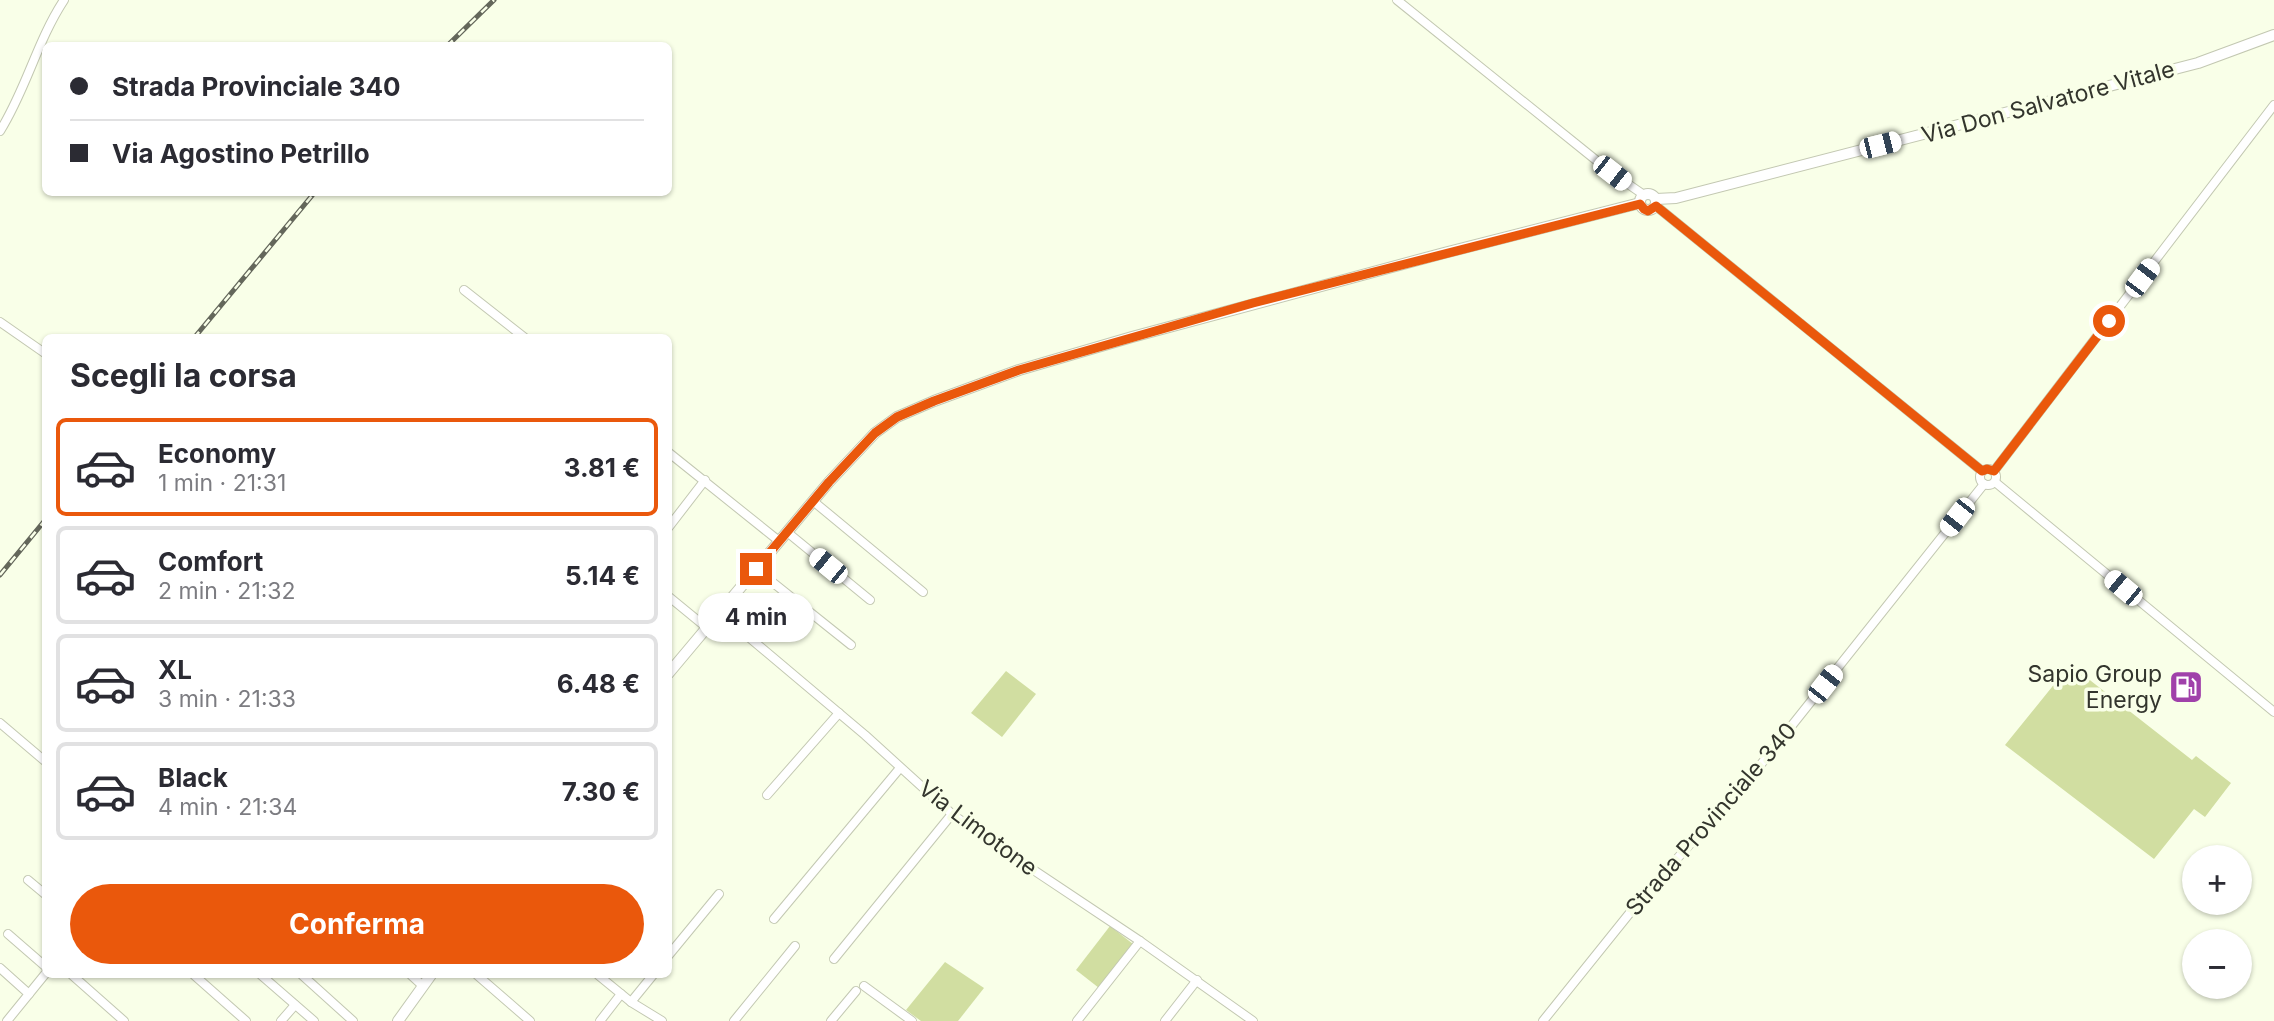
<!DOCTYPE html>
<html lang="it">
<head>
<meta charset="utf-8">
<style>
  :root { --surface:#fff; --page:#f2f2f3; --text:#2b2b33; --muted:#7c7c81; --line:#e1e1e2; --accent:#ea580c }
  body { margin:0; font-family:Inter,sans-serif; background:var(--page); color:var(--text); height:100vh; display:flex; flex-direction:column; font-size:26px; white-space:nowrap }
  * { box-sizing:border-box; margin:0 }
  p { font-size:23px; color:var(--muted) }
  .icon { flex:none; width:38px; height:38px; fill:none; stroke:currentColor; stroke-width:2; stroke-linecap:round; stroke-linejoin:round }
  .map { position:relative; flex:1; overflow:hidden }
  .side { position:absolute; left:42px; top:334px; width:630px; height:644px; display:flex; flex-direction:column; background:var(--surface); border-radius:10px; box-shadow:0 2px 5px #0004 }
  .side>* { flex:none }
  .hud { position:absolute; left:42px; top:42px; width:630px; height:154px; border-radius:10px; box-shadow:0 2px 5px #0004; display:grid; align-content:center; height:154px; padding:0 28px; background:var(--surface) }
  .controls { position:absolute; left:2182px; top:845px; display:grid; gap:14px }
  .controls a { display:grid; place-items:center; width:70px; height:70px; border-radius:50%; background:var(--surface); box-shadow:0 2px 5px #0004; font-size:35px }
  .end { position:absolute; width:32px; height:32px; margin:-16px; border:9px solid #ea580c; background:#fff; box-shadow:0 0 0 4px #fff }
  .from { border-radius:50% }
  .bubble { position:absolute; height:49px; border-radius:24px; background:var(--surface); box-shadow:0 2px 5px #0004; font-size:23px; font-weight:700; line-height:49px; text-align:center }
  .car { position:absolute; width:21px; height:42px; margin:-21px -10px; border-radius:9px; box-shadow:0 0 5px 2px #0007; background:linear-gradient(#fff 24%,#345 0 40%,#fff 0 76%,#345 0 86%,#fff 0) }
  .hud b { display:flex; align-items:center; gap:24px; height:66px; font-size:26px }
  .hud b+b { border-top:2px solid var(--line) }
  .hud i { width:18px; height:18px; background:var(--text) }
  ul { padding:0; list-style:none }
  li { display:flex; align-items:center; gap:21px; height:98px; margin:0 14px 10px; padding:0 14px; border:4px solid var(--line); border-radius:10px }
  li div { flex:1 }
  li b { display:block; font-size:26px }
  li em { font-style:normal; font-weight:700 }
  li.selected { border-color:var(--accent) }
  li>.icon { width:63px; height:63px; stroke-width:1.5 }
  h2 { padding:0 28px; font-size:32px; line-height:84px }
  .primary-button { display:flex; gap:14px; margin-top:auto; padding:14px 28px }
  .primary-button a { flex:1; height:80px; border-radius:42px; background:var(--accent); color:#fff; font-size:28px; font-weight:700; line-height:80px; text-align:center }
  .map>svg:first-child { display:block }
</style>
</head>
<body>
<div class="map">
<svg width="2274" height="1021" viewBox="0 0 2274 1021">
  <rect width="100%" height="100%" fill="#f9ffe8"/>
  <g fill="#d1dea1">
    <path d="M 2077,670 L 2192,760 L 2196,756 L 2231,783 L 2205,817 L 2194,809 L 2154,859 L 2005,745 L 2056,682 C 2067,681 2073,680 2077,670 Z"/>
    <path d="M 1006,671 L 1036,694 L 1002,737 L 971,713 Z"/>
    <path d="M 1110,926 L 1133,944 L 1099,988 L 1076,970 Z"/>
    <path d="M 945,962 L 984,988 L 958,1021 L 921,1021 L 906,1010 Z"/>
  </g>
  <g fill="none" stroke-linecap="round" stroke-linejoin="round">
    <g stroke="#c3c8b2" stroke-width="10">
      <g id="minor">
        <path d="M 1397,0 L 1612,173 L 1644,195"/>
        <path d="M 0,131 C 26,90 37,41 64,0"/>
        <path d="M 1656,206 L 1982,471"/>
        <path d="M 464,290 L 525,338"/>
        <path d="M 0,322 L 46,354"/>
        <path d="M 668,452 L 779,541"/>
        <circle cx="1988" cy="477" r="8"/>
        <path d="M 1994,471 L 2274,105"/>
        <path d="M 1995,482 L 2274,712"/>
        <path d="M 813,501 L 923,592"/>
        <path d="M 668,528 L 705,480"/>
        <path d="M 787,532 L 870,600"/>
        <path d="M 756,569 L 851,645"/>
        <path d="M 668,596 L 707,628"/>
        <path d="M 720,613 L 865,735 L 952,814 L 984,837 L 1140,941 L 1253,1021"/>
        <path d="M 0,723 L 46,762"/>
        <path d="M 767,795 L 839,713"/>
        <path d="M 28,880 L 46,895"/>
        <path d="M 774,919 L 900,768"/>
        <path d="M 8,934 L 46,967"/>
        <path d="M 668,956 L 719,894"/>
        <path d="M 834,959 L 952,814"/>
        <path d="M 0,968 L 29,994"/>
        <path d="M 72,975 L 124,1021"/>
        <path d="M 194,975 L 246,1021"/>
        <path d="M 261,975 L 314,1021"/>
        <path d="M 302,975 L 353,1021"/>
        <path d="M 411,975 L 423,986"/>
        <path d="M 477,975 L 530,1021"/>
        <path d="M 598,975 L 631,1002 L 662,1021"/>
        <path d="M 864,986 L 912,1021"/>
        <path d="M 631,1002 L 653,975"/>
        <path d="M 7,1021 L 46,973"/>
        <path d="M 281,1021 L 295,1005"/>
        <path d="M 600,1021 L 621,994"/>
        <path d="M 734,1021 L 795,946"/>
        <path d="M 831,1021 L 856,991"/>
        <path d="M 1077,1021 L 1140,941"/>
        <path d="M 1165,1021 L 1197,980"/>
        <path d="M 1543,1021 L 1641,899 L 1758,768 L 1984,484"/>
      </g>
    </g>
    <g stroke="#c3c8b2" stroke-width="12">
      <g id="tertiary">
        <circle cx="1648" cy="202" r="8"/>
        <path d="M 1656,199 L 1676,198 L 2198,63 L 2274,35"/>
        <path d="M 668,674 L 829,482 L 875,433 L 897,417 L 934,401 L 1019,370 L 1132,337 L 1444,253 L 1640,203"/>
        <path d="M 398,1021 L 431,975"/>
      </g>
    </g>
    <use href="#minor" stroke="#fff" stroke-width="8"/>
    <use href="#tertiary" stroke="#fff" stroke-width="10"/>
    <g stroke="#64675b" stroke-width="5">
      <g id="rail">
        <path d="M 447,46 L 494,0"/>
        <path d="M 194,338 L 315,192"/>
        <path d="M 0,575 L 46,519"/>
      </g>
    </g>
    <use href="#rail" stroke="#f9ffe8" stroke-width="2.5" stroke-dasharray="8" stroke-linecap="butt"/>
  </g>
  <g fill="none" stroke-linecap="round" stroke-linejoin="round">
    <path stroke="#ea580c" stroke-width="9" d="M 756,569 L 829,482 L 875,433 L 897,417 L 934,401 L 1019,370 L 1253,303 L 1640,204 L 1644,209 L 1648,211 L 1656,206 L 1982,471 L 1987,469 L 1994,471 L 2109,321"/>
  </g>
  <defs>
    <g id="fuel-square" transform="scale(1.75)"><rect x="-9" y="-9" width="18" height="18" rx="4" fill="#a041aa" stroke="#f9ffe8"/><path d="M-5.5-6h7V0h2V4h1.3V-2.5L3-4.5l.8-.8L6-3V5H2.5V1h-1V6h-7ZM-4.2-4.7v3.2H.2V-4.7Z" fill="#fff"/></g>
  </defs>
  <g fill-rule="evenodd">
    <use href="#fuel-square" x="2186" y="687"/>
  </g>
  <g text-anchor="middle" stroke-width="7" stroke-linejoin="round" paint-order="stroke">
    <g font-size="23" fill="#33352d" stroke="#f9ffe8">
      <text transform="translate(2048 102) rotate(-15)" y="8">Via Don Salvatore Vitale</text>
      <text transform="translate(1711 819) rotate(-49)" y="8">Strada Provinciale 340</text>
      <text transform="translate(978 828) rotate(37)" y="8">Via Limotone</text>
    </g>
    <g font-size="23" fill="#33352d" stroke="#f9ffe8" text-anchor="end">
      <text x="2162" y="682">Sapio Group<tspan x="2162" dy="26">Energy</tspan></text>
    </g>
  </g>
</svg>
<div class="controls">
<a>+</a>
<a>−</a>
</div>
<i class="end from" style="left:2109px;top:321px"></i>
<i class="end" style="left:756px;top:569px"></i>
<div class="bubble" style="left:698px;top:593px;width:116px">4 min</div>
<i class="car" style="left:1880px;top:145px;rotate:76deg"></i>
<i class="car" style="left:1612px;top:173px;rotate:128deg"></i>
<i class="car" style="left:2142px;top:278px;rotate:37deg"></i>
<i class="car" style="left:1957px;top:517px;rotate:218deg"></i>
<i class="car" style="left:828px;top:566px;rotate:309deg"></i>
<i class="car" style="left:2123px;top:588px;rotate:310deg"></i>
<i class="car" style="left:1825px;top:684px;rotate:38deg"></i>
<div class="hud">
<b><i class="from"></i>Strada Provinciale 340</b>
<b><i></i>Via Agostino Petrillo</b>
</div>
<section class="side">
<h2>Scegli la corsa</h2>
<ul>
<li class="selected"><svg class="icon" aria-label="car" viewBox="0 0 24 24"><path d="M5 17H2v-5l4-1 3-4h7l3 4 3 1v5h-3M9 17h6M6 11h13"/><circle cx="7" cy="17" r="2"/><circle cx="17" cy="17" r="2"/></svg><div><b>Economy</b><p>1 min · 21:31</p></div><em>3.81 €</em></li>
<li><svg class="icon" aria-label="car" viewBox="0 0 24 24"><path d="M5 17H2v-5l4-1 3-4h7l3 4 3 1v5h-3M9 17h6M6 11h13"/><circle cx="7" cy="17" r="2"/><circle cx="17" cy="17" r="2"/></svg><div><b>Comfort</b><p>2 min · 21:32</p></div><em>5.14 €</em></li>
<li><svg class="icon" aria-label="car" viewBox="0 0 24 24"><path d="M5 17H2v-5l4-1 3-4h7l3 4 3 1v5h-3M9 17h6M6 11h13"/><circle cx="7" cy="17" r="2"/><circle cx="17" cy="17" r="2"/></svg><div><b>XL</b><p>3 min · 21:33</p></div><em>6.48 €</em></li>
<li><svg class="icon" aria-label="car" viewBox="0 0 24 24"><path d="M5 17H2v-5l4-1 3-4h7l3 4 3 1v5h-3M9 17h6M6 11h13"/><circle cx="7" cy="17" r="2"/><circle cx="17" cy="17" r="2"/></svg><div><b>Black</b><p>4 min · 21:34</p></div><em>7.30 €</em></li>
</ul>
<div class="primary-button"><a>Conferma</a></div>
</section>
</div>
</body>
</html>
